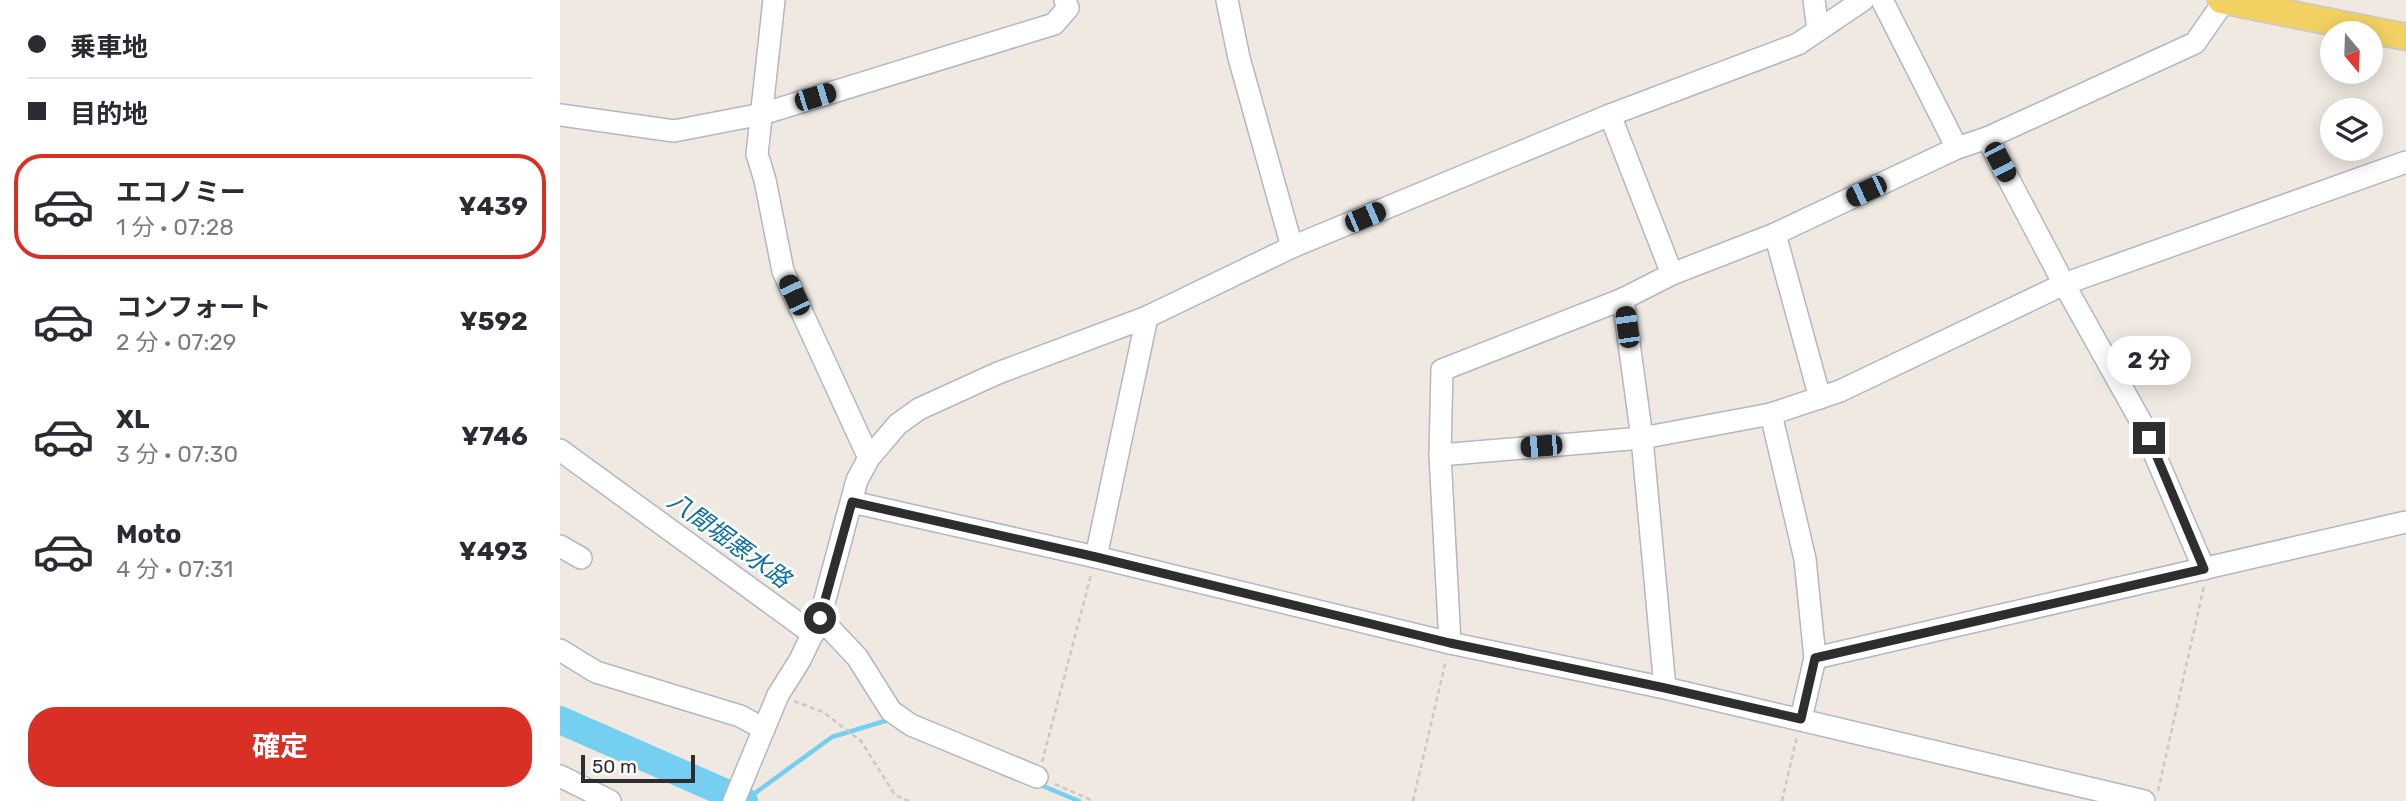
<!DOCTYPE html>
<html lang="ja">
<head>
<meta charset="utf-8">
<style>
  :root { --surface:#fff; --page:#f7f7f7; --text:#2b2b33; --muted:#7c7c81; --line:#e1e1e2; --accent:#d93025 }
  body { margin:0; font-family:Rubik,"Noto Sans JP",sans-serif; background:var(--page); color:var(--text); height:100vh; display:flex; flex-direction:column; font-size:26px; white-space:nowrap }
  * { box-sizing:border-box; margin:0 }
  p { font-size:23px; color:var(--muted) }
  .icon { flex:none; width:38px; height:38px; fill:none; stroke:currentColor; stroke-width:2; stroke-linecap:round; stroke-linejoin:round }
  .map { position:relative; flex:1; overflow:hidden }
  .side { display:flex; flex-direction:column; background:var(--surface); width:560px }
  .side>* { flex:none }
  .hud { display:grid; align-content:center; height:154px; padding:0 28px; background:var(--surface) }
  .needle { width:46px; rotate:161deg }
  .fabs { position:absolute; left:1760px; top:21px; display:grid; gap:14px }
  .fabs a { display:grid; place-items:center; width:63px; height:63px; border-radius:50%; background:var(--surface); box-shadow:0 4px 18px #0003; font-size:35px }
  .scale { position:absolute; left:21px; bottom:18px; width:114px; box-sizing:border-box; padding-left:7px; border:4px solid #2e2e2e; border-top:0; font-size:19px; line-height:24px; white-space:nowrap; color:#2e2e2e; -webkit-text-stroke:5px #fff; paint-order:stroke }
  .end { position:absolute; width:32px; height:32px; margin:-16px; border:9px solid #2e2e2e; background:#fff; box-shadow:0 0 0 4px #fff }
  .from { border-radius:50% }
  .bubble { position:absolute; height:49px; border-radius:24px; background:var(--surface); box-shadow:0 4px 18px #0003; font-size:23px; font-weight:700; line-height:49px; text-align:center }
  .car { position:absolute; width:21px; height:42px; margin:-21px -10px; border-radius:9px; box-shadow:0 0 5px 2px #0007; background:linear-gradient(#222 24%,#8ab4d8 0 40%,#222 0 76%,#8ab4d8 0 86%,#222 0) }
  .hud b { display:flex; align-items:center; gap:24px; height:66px; font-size:26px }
  .hud b+b { border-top:2px solid var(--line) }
  .hud i { width:18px; height:18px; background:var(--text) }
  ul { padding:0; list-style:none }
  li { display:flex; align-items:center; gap:21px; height:105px; margin:0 14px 10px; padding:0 14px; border:4px solid transparent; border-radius:28px }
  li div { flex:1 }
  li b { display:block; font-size:26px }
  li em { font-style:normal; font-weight:700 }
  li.current { border-color:var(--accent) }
  li>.icon { width:63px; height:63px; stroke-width:1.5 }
  .button { display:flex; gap:14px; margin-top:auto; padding:14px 28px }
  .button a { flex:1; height:80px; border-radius:28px; background:var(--accent); color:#fff; font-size:28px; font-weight:700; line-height:80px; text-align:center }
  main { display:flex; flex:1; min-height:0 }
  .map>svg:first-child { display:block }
</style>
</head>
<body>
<main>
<section class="side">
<div class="hud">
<b><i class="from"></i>乗車地</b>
<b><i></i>目的地</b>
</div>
<ul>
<li class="current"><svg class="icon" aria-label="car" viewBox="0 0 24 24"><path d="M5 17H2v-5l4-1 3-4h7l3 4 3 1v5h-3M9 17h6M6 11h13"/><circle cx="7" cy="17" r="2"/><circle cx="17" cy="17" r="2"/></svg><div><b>エコノミー</b><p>1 分 · 07:28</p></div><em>¥439</em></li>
<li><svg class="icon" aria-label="car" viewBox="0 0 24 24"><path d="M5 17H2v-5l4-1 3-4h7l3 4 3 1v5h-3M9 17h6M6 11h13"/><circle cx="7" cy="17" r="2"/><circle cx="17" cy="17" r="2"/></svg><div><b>コンフォート</b><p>2 分 · 07:29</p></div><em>¥592</em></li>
<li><svg class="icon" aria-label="car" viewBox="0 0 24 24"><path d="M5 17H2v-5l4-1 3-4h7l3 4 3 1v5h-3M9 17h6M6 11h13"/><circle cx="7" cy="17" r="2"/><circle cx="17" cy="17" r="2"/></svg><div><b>XL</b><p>3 分 · 07:30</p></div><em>¥746</em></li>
<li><svg class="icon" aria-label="car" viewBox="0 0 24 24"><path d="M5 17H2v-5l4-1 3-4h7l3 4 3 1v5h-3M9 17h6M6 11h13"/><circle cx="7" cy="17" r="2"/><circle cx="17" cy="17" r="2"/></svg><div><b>Moto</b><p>4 分 · 07:31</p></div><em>¥493</em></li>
</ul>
<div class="button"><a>確定</a></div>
</section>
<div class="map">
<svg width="1846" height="801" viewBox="0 0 1846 801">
  <rect width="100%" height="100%" fill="#efe9e1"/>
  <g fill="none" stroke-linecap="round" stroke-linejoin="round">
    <g stroke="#75cff0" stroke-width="4.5">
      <path d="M 478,784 L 519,801"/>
      <path d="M 184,801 L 272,737 L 328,720"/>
    </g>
    <path stroke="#75cff0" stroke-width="28" d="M 0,720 L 184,801"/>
    <g stroke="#b4b7c1" stroke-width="24">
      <g id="minor">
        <path d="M 214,0 L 197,154 L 205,180 L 223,271 L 309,458"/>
        <path d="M 667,0 L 679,58 L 732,247"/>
        <path d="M 1254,0 L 1258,30"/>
        <path d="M 1322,0 L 1397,148"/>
        <path d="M 0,115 L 114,131 L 202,114 L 494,24 L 508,8 L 505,0"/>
        <path d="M 1050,115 L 1112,274"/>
        <path d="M 1427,138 L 1504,284 L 1580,420 L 1644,569"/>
        <path d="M 1215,234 L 1260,398"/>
        <path d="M 1063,299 L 1082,438 L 1105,688"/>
        <path d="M 1211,414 L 1245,559 L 1255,658 L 1241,719"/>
        <path d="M 0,450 L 253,634"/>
        <path d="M 880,455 L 1082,438 L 1211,414 L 1280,391 L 1504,284 L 1846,162"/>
        <path d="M 292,502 L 536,557 L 890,643 L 1105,688 L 1584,801"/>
        <path d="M 0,546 L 21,558"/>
        <path d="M 536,557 L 587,317"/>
        <path d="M 260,618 L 297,657 L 331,711 L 351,725 L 477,777"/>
        <path d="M 890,643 L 880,455 L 882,370 L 1063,299 L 1112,274 L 1215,234 L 1397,148 L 1427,138 L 1635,43 L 1665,0"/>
        <path d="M 0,650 L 36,672 L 180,716 L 204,729"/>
        <path d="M 1255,658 L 1846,522"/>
        <path d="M 0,776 L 50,801"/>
        <path d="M 174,801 L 218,695 L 240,660 L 260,618 L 297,480 L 309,458 L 338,424 L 359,409 L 438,373 L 587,317 L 732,247 L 1050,115 L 1238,44 L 1303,0"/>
      </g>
    </g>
    <g stroke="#c9c9c9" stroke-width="29">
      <path id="major" d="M 1661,0 L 1846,37"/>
    </g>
    <g stroke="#c9c9c9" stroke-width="2.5" stroke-dasharray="5 3.5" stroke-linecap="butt">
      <path d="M 234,701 L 263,712 L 301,741 L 335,795 L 349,801"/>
      <path d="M 482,762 L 531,575"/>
      <path d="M 495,784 L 533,801"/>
      <path d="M 1598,791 L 1644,586"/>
      <path d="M 853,801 L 886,660"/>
      <path d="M 1222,801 L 1237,736"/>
    </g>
    <use href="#minor" stroke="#fff" stroke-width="21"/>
    <use href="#major" stroke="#f2d163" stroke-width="26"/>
  </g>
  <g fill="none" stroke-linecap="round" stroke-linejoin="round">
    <path stroke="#2e2e2e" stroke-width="9" d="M 260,618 L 292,502 L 536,557 L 890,643 L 1105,688 L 1241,719 L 1255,658 L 1644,569 L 1589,438"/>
  </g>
  <g text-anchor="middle" stroke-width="5" stroke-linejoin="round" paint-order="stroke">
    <g font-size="24" font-style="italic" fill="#0d6fa3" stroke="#fff">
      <text transform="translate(169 540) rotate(36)" y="8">八間堀悪水路</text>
    </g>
  </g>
</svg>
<div class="fabs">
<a><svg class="needle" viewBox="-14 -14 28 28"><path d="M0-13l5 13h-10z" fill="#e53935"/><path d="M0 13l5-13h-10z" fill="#7c7c81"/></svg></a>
<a><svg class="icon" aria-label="layers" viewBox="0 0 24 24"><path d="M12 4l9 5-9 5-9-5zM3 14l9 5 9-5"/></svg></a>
</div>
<div class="scale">50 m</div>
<i class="end from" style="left:260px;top:618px"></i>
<i class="end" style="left:1589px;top:438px"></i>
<div class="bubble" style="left:1547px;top:336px;width:84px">2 分</div>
<i class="car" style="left:255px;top:97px;rotate:73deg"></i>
<i class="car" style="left:1440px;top:162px;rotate:152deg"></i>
<i class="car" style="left:1306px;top:191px;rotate:245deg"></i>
<i class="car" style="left:805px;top:217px;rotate:67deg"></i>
<i class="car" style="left:234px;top:295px;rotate:335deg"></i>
<i class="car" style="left:1067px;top:327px;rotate:352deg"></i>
<i class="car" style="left:981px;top:446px;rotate:265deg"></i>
</div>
</main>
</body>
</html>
